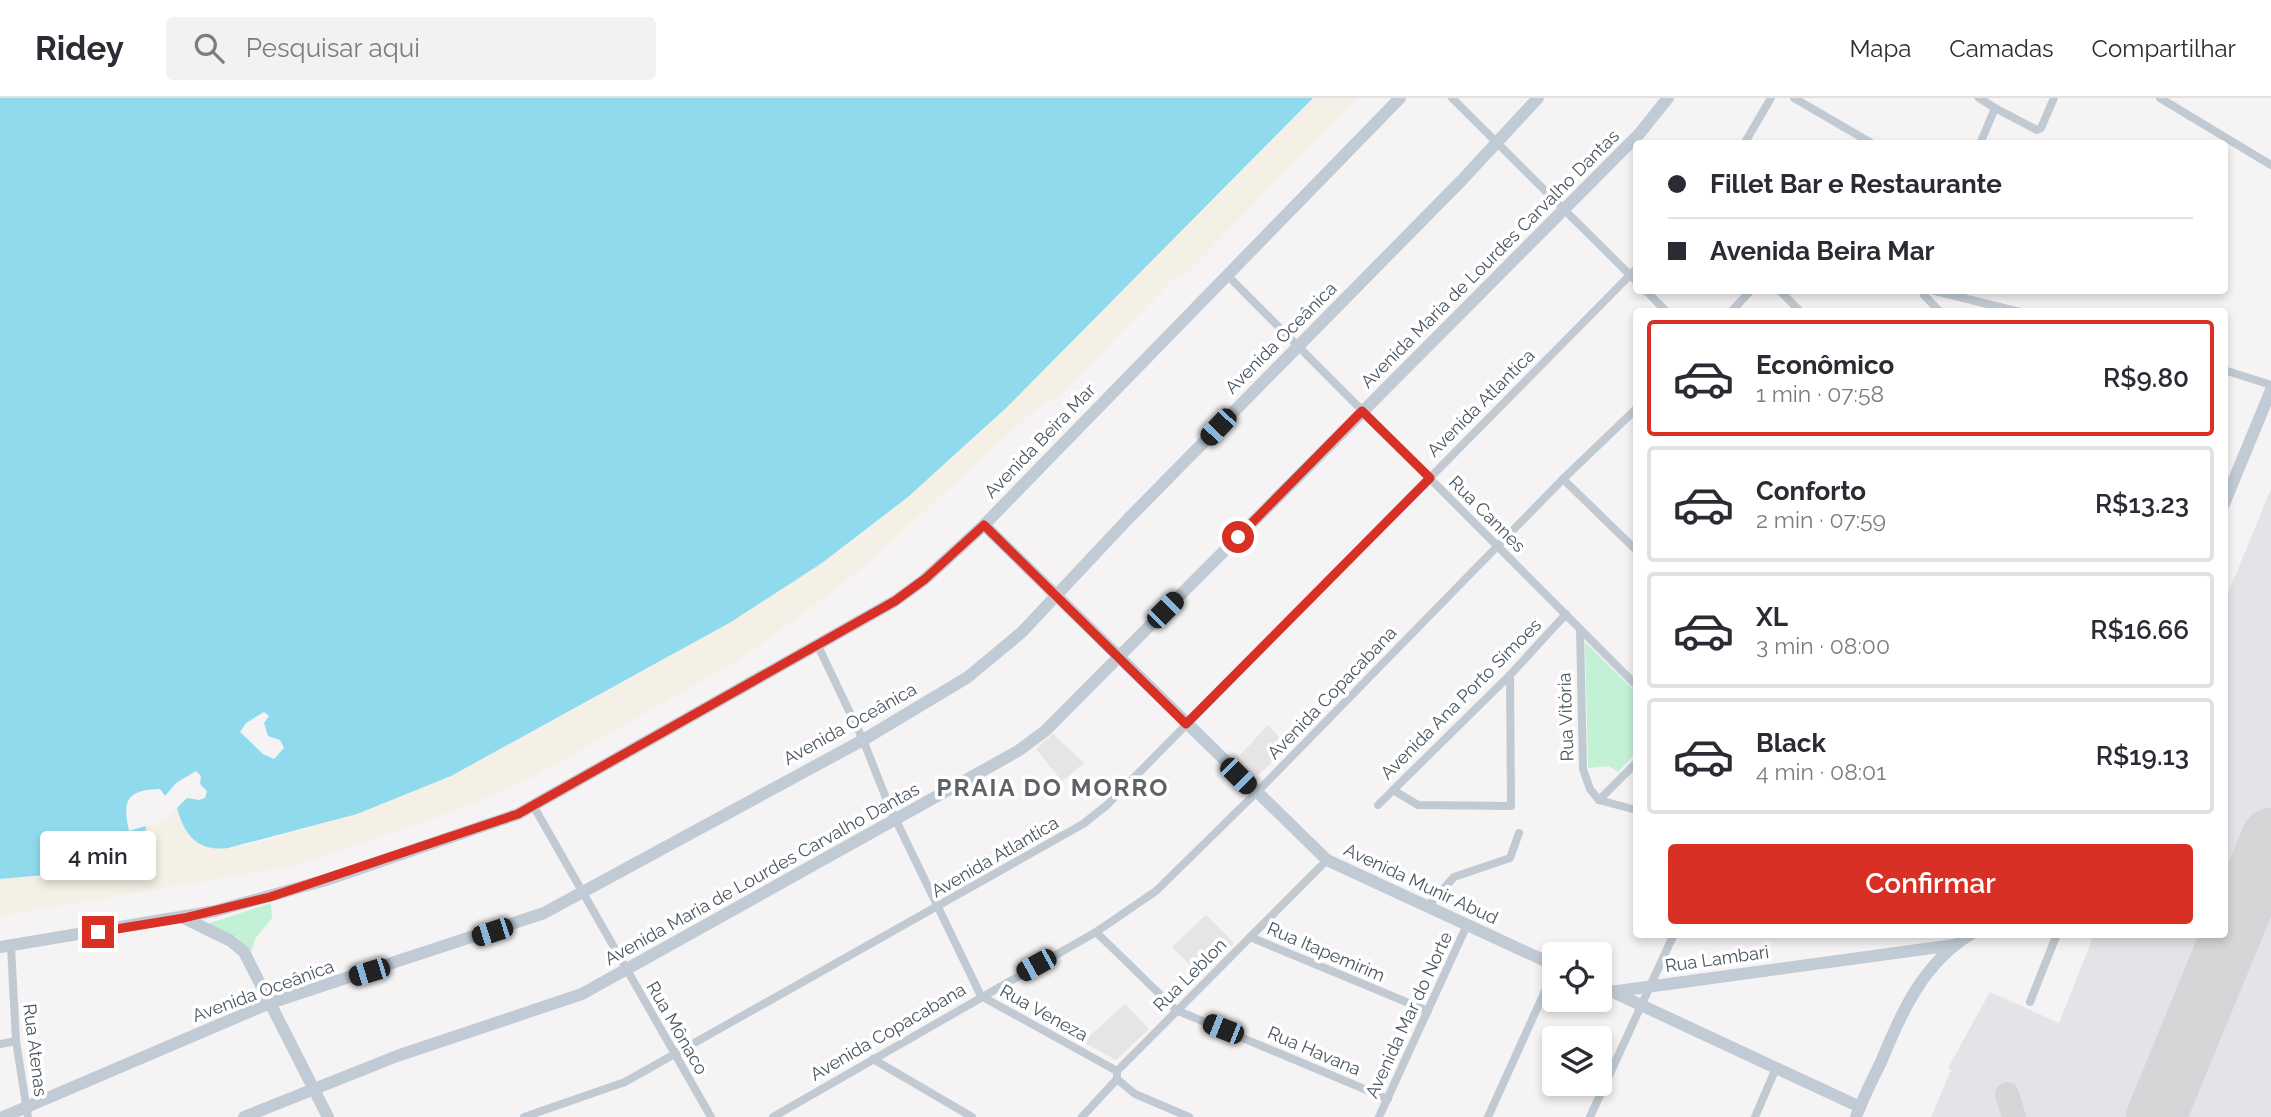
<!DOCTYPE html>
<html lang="pt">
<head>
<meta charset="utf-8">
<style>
  :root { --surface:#fff; --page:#f2f2f3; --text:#2b2b33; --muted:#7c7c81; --line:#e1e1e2; --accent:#d93025 }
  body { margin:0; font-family:Raleway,sans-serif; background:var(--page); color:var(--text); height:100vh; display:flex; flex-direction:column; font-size:26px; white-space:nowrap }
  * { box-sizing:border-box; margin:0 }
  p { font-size:23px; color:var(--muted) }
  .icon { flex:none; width:38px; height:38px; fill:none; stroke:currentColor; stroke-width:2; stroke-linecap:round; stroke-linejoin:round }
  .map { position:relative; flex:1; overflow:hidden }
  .drawer { position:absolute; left:1633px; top:210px; width:595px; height:630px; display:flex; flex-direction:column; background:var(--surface); border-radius:7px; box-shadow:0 4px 10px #0003 }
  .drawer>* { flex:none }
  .hud { position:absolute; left:1633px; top:42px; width:595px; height:154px; border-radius:7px; box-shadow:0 4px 10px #0003; display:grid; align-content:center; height:154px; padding:0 35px; background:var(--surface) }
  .tools { position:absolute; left:1542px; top:844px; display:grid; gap:14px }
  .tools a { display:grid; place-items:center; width:70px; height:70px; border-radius:7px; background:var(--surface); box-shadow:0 4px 10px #0003; font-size:35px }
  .end { position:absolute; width:32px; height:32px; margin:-16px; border:9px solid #d93025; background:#fff; box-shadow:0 0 0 4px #fff }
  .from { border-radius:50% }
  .bubble { position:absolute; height:49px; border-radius:7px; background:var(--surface); box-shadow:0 4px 10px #0003; font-size:23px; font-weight:600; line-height:49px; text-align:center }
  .car { position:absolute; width:21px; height:42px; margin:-21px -10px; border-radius:9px; box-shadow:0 0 5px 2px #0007; background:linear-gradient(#222 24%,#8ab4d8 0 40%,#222 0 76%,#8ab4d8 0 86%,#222 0) }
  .hud b { display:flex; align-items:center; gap:24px; height:66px; font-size:26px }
  .hud b+b { border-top:2px solid var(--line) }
  .hud i { width:18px; height:18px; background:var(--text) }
  ul { padding:12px 0 0; list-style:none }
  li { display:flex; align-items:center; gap:21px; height:116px; margin:0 14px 10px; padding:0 21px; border:4px solid var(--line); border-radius:7px }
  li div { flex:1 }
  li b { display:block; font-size:26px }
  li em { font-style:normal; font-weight:600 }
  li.on { border-color:var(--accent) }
  li>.icon { width:63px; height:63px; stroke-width:1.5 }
  .action { display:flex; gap:14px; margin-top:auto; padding:14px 35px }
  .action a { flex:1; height:80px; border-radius:7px; background:var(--accent); color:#fff; font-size:28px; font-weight:600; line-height:80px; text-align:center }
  header { display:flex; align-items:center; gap:42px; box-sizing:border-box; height:98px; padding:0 35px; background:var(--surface); border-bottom:2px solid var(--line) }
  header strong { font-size:33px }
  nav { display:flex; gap:38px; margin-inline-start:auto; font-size:24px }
  .search { width:490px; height:63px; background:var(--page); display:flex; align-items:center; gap:18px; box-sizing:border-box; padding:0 24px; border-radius:7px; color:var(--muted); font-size:26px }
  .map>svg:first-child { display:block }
</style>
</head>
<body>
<header>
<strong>Ridey</strong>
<div class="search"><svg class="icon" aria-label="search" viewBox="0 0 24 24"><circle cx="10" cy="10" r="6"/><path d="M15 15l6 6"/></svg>Pesquisar aqui</div>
<nav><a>Mapa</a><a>Camadas</a><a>Compartilhar</a></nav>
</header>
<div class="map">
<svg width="2271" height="1019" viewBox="0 0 2271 1019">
  <rect width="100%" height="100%" fill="#f5f3f3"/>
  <g fill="#e6e4e5">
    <path d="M 1268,627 L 1288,649 L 1258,677 L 1240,657 Z"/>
    <path d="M 1053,636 L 1084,665 L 1062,683 L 1036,651 Z"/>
    <path d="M 1206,817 L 1234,845 L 1201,878 L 1172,849 Z"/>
    <path d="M 1125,906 L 1149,931 L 1116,962 L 1083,944 Z"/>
  </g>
  <path fill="#e2e4e7" d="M 2271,391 L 2271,1019 L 1931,1019 L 1951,972 L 1948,970 L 1990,894 L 2059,925 L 2094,837 L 2224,836 L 2224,505 Z"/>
  <g fill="#c3f1d5">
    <path d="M 1585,544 L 1636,594 L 1636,655 L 1618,674 L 1609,668 L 1588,670 Z"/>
    <path d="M 271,805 L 272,820 L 255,841 L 251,854 L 237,839 L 207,826 Z"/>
  </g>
  <path fill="#f5f0e5" d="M 1313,0 L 1358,0 L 1182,180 L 1175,179 L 1054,303 L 1045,303 L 855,476 L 800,518 L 740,561 L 531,680 L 463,710 L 298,767 L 0,818 L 0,781 C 41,778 144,785 146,728 L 167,722 L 177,710 C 192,773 256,745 302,732 C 406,703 498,654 592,602 C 681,552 771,504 853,443 C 942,376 1020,296 1098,217 C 1170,145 1243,73 1313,0 Z"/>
  <path fill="#90daee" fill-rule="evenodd" d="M 0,0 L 1313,0 L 1006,310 L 908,399 L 822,465 L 731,524 L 451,678 L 357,716 L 228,750 C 198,754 184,737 177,710 L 187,700 L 199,702 L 205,700 L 207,693 L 200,686 L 201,678 L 196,673 L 176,685 L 165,698 L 160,691 C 127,692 122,702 129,733 L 146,728 C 145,753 125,767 102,772 L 0,781 ZM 264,614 L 269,618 L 264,625 L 268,638 L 280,642 L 284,650 L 274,661 L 263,656 L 240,634 L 246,625 Z"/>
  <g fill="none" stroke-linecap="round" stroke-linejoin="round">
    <path stroke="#d5d6d8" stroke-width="24" d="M 2007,996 L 2014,1019"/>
    <path stroke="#d5d6d8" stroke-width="60" d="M 2156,1019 L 2271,740"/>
    <g stroke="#c1cad2" stroke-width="8">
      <path d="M 1452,0 L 1636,183"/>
      <path d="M 1794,0 L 1873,46"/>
      <path d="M 1979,0 L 1995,10"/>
      <path d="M 2160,0 L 2271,67"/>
      <path d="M 1744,46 L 1771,0"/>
      <path d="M 1980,46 L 1995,10 L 2037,32 L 2041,30 L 2054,0"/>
      <path d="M 1227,177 L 1636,587"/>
      <path d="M 1645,192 L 1667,214"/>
      <path d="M 1779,192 L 1801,214"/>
      <path d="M 1935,193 L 2020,214"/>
      <path d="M 1924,197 L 1940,214"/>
      <path d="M 1731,214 L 1751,192"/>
      <path d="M 2224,272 L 2271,287"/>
      <path d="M 1563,381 L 1636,452"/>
      <path d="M 1580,531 L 1583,671 L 1590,691 L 1599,702"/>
      <path d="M 818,548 L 863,642 L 890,710 L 981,898 L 1117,973"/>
      <path d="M 1393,692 L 1418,707 L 1511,708 L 1510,577"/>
      <path d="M 1599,702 L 1636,665"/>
      <path d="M 1599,702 L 1636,712"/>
      <path d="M 1378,707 L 1510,577 L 1566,516"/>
      <path d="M 534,709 L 711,1019"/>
      <path d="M 1427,809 L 1454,779 L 1510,760 L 1519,735"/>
      <path d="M 1096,834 L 1176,912 L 1388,1001"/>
      <path d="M 1250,839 L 1428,913"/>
      <path d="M 11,848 L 16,943 L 28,1019"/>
      <path d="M 2030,904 L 2057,836"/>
      <path d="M 0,946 L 16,943"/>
      <path d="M 873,961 L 972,1019"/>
      <path d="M 1117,981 L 1135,996 L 1189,1019"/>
      <path d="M 524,1019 L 625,984 L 1083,726 L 1107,707 L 1636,171"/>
      <path d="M 773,1019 L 1096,834 L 1156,793 L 1263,688 L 1563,381 L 1636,311"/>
      <path d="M 1082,1019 L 1117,981 L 1117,973 L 1327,762"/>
      <path d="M 1379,1019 L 1467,827"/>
      <path d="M 1488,1019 L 1554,873"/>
      <path d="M 1590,1019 L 1674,836"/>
      <path d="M 1755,1019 L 1776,970"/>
    </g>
    <g stroke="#c1cbd6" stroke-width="12">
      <path d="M 2224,406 L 2271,292"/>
      <path d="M 984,427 L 1327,762 L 1554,867"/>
      <path d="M 184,820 L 231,843 L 244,854 L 328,1019"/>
      <path d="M 0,849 L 215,813 L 326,782 L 518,716 L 895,503 L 925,481 L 984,427 L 1400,0"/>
      <path d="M 1600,888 L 1860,1009"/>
      <path d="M 1610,894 L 1954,847"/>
      <path d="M 3,1019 L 270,905 L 544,815 L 863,642 L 968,579 L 1022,534 L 1127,422 L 1462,82 L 1538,0"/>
      <path d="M 244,1019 L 397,958 L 582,896 L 1018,653 L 1045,633 L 1639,36 L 1668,0"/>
      <path d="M 1856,1019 C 1863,1000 1872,982 1881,964 C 1902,914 1922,866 1971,836"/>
    </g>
  </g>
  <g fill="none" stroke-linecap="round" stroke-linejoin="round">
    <path stroke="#d93025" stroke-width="9" d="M 98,834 L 184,820 L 270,799 L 518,716 L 895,503 L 925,481 L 984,427 L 1186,626 L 1430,380 L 1362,313 L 1238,439"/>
  </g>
  <g text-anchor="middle" stroke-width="7" stroke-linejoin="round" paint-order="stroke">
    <g font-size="18" fill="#4a5661" stroke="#fff">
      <text transform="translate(1490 161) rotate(-45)" y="6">Avenida Maria de Lourdes Carvalho Dantas</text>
      <text transform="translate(1281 240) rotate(-45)" y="6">Avenida Oceânica</text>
      <text transform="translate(1481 305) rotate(-45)" y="6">Avenida Atlantica</text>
      <text transform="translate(1040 343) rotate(-46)" y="6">Avenida Beira Mar</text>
      <text transform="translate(1487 416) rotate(45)" y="6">Rua Cannes</text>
      <text transform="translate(1332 595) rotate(-46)" y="6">Avenida Copacabana</text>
      <text transform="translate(1461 601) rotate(-45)" y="6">Avenida Ana Porto Simoes</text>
      <text transform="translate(1566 619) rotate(-92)" y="6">Rua Vitória</text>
      <text transform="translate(850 626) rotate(-29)" y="6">Avenida Oceânica</text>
      <text transform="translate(995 759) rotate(-30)" y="6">Avenida Atlantica</text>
      <text transform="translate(762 776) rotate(-29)" y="6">Avenida Maria de Lourdes Carvalho Dantas</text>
      <text transform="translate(1421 786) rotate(25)" y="6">Avenida Munir Abud</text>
      <text transform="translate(1326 854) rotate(23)" y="6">Rua Itapemirim</text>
      <text transform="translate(1717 861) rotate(-8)" y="6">Rua Lambari</text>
      <text transform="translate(1190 877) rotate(-45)" y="6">Rua Leblon</text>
      <text transform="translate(263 893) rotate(-20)" y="6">Avenida Oceânica</text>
      <text transform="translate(1044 915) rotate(29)" y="6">Rua Veneza</text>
      <text transform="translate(1409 917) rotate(-65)" y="6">Avenida Mar do Norte</text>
      <text transform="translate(677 930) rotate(60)" y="6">Rua Mônaco</text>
      <text transform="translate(888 934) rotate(-30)" y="6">Avenida Copacabana</text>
      <text transform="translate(35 952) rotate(83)" y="6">Rua Atenas</text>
      <text transform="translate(1314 953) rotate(23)" y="6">Rua Havana</text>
    </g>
    <g font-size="24" font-weight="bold" letter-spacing="2" fill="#5f6368" stroke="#fff">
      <text x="1053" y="698">PRAIA DO MORRO</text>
    </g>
  </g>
</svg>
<div class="tools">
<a><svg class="icon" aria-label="locate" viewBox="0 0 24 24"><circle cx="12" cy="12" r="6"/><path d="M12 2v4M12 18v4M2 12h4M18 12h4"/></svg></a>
<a><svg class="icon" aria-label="layers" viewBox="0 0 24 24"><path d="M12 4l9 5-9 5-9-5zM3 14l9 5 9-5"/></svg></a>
</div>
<i class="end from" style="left:1238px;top:439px"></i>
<i class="end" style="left:98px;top:834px"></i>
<div class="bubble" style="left:40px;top:733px;width:116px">4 min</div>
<i class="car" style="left:1218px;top:329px;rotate:223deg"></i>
<i class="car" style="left:1165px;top:512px;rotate:45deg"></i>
<i class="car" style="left:1238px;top:678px;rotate:135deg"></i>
<i class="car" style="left:492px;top:834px;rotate:252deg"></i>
<i class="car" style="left:1036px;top:867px;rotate:241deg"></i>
<i class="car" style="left:369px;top:874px;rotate:253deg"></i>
<i class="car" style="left:1223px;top:931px;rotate:292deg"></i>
<div class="hud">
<b><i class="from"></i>Fillet Bar e Restaurante</b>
<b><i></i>Avenida Beira Mar</b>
</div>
<section class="drawer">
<ul>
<li class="on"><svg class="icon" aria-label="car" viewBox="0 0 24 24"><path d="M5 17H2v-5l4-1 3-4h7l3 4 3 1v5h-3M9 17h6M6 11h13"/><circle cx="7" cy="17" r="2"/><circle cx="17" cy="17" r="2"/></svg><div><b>Econômico</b><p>1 min · 07:58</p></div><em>R$9.80</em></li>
<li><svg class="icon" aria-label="car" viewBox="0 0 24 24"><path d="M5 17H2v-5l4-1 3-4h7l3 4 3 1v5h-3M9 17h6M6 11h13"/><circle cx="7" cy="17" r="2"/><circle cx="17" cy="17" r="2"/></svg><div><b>Conforto</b><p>2 min · 07:59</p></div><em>R$13.23</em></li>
<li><svg class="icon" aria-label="car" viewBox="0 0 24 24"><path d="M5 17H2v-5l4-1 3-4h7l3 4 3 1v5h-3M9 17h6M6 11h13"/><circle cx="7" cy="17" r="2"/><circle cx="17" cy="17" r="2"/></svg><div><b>XL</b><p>3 min · 08:00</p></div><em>R$16.66</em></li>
<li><svg class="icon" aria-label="car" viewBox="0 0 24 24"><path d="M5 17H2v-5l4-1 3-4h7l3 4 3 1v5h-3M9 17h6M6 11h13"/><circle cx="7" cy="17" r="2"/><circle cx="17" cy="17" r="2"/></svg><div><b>Black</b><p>4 min · 08:01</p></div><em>R$19.13</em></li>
</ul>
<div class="action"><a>Confirmar</a></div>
</section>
</div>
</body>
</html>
